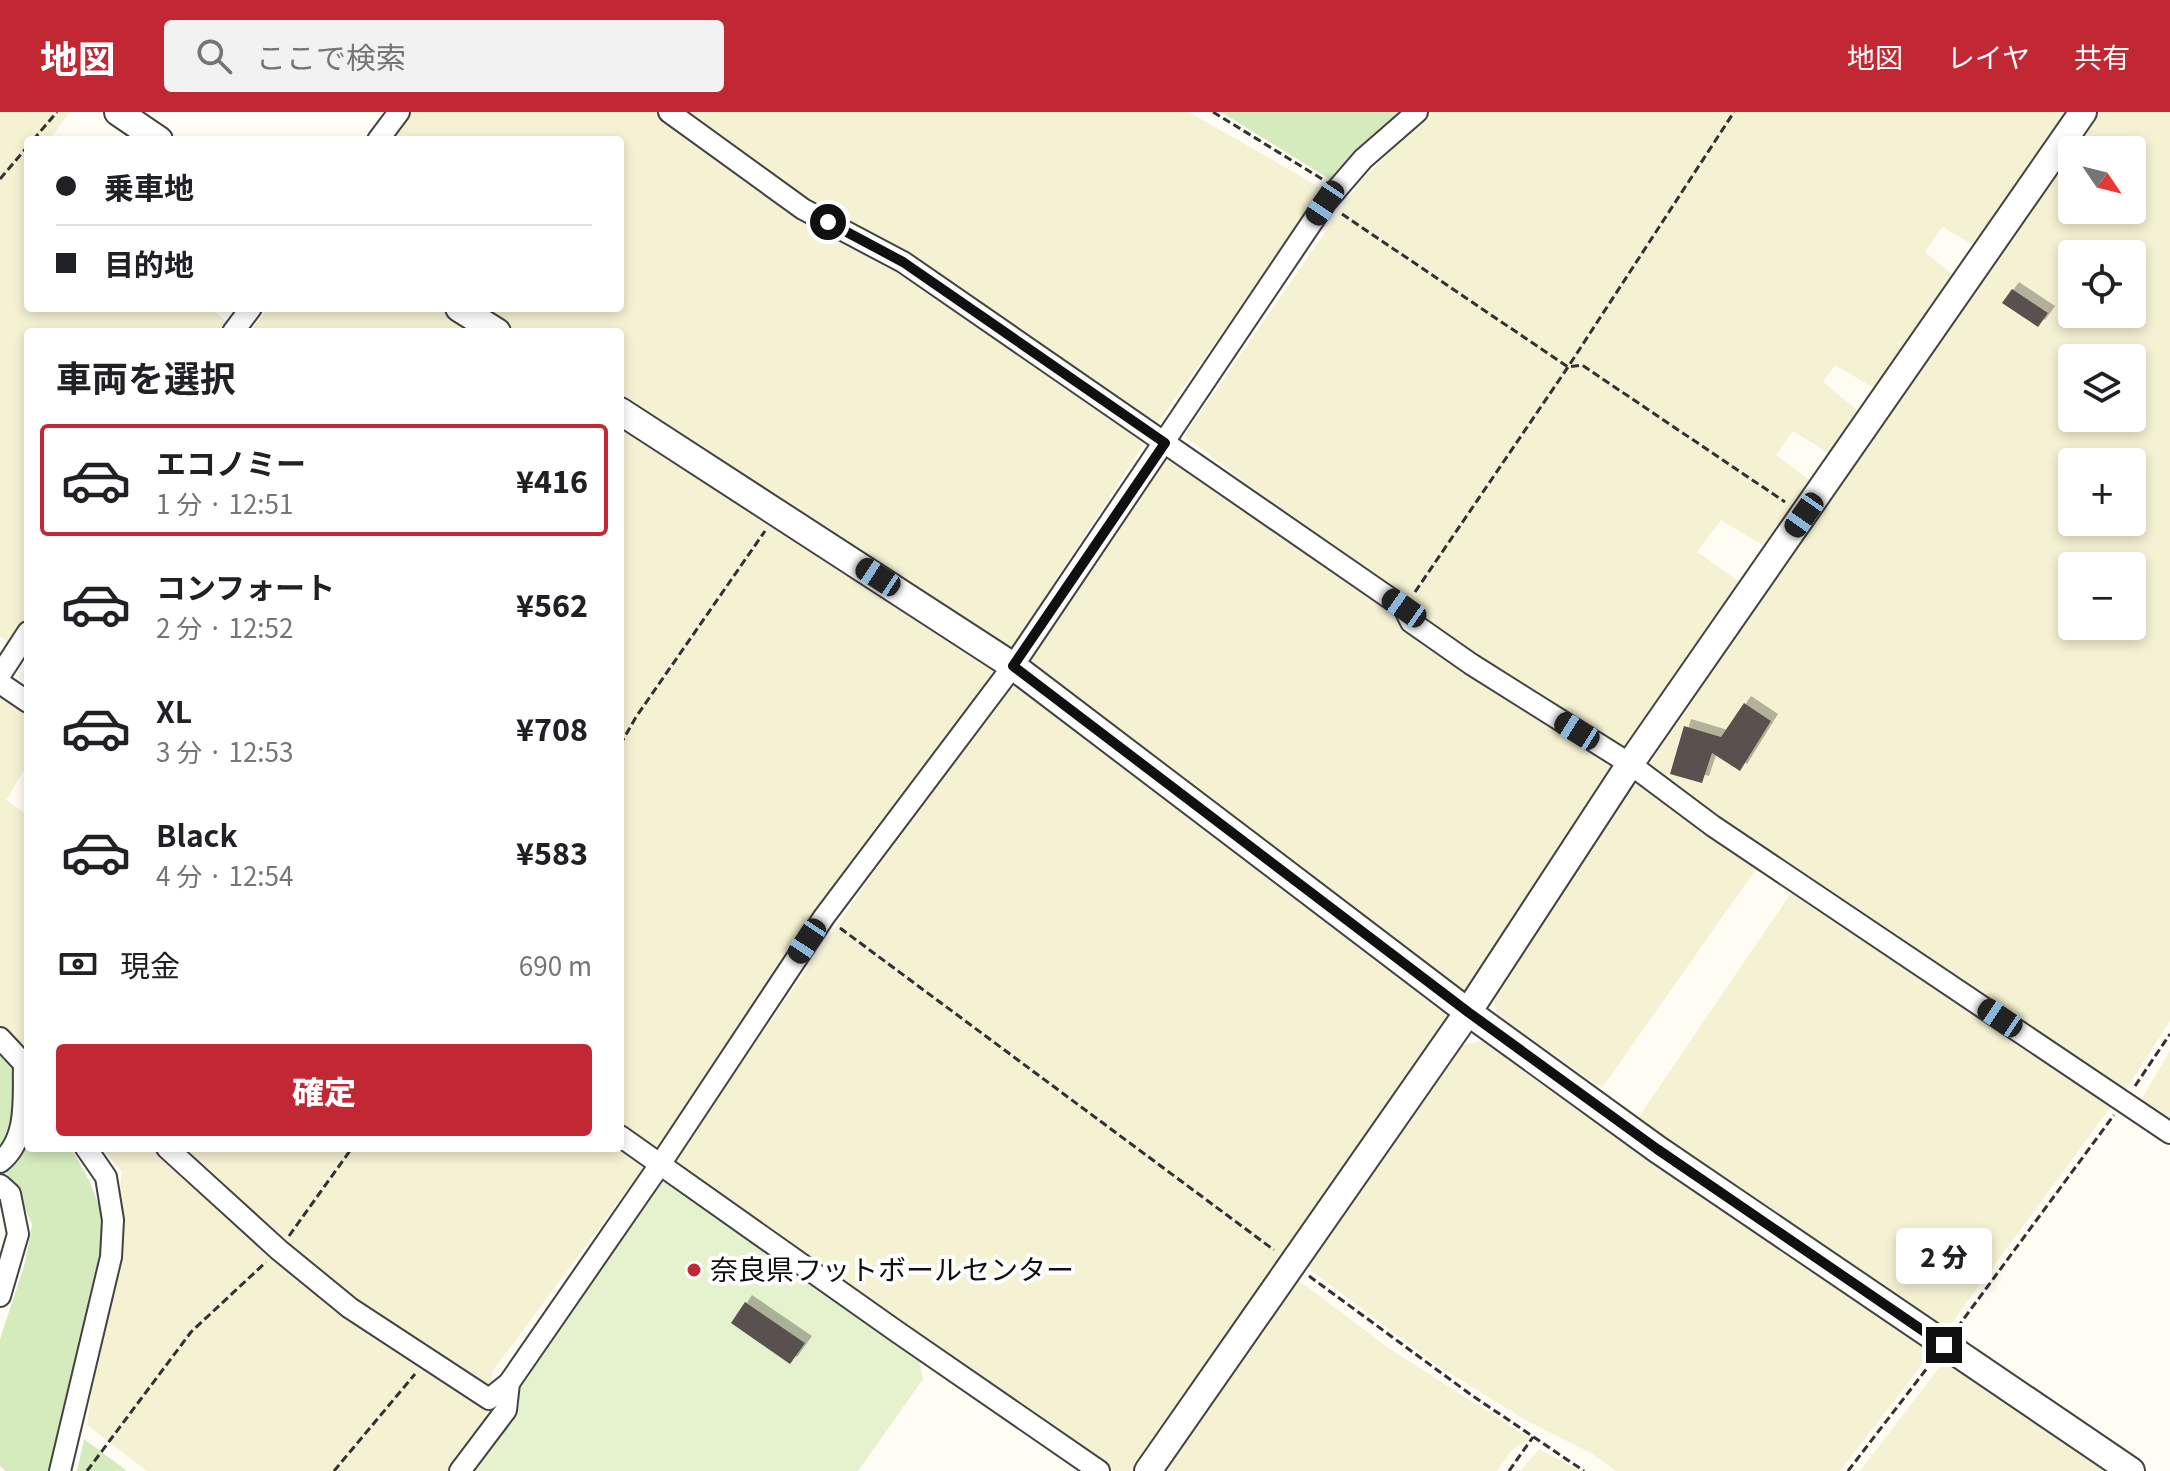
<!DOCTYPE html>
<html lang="ja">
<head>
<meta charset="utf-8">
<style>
  :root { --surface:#fff; --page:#f2f2f2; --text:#202124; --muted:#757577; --line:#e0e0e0; --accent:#c12834 }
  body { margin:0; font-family:Georgia,"Noto Sans JP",serif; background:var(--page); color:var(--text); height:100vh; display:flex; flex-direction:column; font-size:30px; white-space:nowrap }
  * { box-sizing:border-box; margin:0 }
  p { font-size:26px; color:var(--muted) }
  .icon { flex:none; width:44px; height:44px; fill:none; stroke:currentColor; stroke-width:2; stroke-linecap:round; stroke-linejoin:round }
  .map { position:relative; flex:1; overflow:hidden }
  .drawer { position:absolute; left:24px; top:216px; width:600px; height:824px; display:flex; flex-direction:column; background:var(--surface); border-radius:8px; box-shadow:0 4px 12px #0003 }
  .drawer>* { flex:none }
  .top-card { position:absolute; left:24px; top:24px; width:600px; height:176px; border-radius:8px; box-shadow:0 4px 12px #0003; display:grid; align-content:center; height:176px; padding:0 32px; background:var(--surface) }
  .needle { width:52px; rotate:125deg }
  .tools { position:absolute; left:2058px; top:24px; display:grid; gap:16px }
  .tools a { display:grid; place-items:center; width:88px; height:88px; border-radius:8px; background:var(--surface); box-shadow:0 4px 12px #0003; font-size:40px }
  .end { position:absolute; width:36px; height:36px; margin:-18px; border:10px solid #101010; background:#fff; box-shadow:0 0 0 4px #fff }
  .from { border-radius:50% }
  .bubble { position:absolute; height:56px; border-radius:8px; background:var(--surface); box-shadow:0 4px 12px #0003; font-size:26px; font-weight:800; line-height:56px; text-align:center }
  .car { position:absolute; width:24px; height:48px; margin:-24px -12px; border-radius:10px; box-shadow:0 0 6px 2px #0007; background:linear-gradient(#222 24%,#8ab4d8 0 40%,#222 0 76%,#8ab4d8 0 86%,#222 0) }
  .top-card b { display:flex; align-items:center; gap:28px; height:76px; font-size:30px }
  .top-card b+b { border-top:2px solid var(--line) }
  .top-card i { width:20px; height:20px; background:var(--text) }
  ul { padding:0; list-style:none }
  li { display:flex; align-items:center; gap:24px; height:112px; margin:0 16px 12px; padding:0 16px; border:4px solid transparent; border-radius:8px }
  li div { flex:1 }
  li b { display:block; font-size:30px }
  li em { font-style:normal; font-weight:800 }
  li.on { border-color:var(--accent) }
  li>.icon { width:72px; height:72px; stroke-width:1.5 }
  h2 { padding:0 32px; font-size:36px; line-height:96px }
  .pay { display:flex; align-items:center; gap:20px; height:88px; padding:0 32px; font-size:30px }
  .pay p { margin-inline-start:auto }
  .button { display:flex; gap:16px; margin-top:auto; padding:16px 32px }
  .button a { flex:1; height:92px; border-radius:8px; background:var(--accent); color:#fff; font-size:32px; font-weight:800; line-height:92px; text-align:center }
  header { display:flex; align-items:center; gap:48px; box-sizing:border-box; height:112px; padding:0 40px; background:var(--accent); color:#fff }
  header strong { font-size:38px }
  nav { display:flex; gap:44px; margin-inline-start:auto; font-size:28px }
  .search { width:560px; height:72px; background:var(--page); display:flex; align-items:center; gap:20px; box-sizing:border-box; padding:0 28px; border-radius:8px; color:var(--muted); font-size:30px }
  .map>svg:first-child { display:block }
</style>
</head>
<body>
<header>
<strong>地図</strong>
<div class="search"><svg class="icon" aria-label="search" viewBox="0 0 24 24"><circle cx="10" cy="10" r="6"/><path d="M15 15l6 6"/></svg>ここで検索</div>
<nav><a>地図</a><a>レイヤ</a><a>共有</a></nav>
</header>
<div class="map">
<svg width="2170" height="1359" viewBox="0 0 2170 1359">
  <defs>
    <filter id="shadow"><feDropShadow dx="7" dy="-7" stdDeviation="0" flood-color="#0004"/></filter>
  </defs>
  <rect width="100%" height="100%" fill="#fffcf4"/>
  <g fill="#f5f1d3" fill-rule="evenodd">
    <path d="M 0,0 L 70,0 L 49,28 L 28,28 L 28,55 L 23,62 L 28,66 L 28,196 L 209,196 L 226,209 L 218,220 L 28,220 L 28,501 L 9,531 L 0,524 Z"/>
    <path d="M 386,0 L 1189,0 L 1321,76 L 1261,167 L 1157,312 L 1008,542 L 620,289 L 620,220 L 514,220 L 478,196 L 620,196 L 620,28 L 366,28 Z"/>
    <path d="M 1429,0 L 2070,0 L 1977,135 L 1942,115 L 1925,140 L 1957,166 L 1879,279 L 1835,253 L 1823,270 L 1862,302 L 1834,345 L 1793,319 L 1776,343 L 1815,372 L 1769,437 L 1721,408 L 1697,440 L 1743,472 L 1626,642 L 1440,525 L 1413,497 L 1184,324 L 1361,69 Z"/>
    <path d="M 2093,0 L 2170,0 L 2170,909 L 2123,982 L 1721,709 L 1648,654 ZM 2072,38 L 2132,38 L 2132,98 L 2072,98 ZM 2072,142 L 2132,142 L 2132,202 L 2072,202 ZM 2072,246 L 2132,246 L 2132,306 L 2072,306 ZM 2072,350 L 2132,350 L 2132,410 L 2072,410 ZM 2072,454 L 2132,454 L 2132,514 L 2072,514 Z"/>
    <path d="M 268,196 L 437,196 L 475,220 L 250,220 Z"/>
    <path d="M 620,313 L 997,554 L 657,1039 L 620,1014 Z"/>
    <path d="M 1165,341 L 1618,657 L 1135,1359 L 1114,1359 L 672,1051 Z"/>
    <path d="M 0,585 L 28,604 L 28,651 L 6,688 L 28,703 L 28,947 L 0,914 Z"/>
    <path d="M 1636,667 L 1756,757 L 1602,976 L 1498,904 L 1491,881 Z"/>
    <path d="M 1791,781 L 2112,993 L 1946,1219 L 1638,1006 Z"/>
    <path d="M 1489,928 L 1931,1241 L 1840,1359 L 1616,1359 L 1591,1341 L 1527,1309 L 1435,1252 L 1312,1159 L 1309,1154 L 1461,933 Z"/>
    <path d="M 2170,939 L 2170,1009 L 2141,988 Z"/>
    <path d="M 102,1036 L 620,1036 L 645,1054 L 492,1260 L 491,1303 L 449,1359 L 147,1359 L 87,1313 L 122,1060 Z"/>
    <path d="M 1297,1167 L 1390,1237 L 1529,1326 L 1511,1339 L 1497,1359 L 1163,1359 Z"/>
    <path d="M 1945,1248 L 2107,1359 L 1860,1359 Z"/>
    <path d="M 1539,1337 L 1581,1359 L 1520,1359 Z"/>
  </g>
  <g fill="#d5eabd">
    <path d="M 1221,0 L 1409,0 L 1334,70 Z"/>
    <path d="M 0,935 L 28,963 L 28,1036 L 71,1036 L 89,1068 L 104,1106 L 103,1141 L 48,1359 L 6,1359 L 0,1354 L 0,1227 L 25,1151 L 32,1112 L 18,1080 L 0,1051 Z"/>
    <path d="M 84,1327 L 127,1359 L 77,1359 Z"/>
  </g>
  <path fill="#e6f1ce" d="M 663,1067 L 919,1249 L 923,1267 L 858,1359 L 467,1359 L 514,1275 Z"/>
  <g fill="#59514d" filter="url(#shadow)">
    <path d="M 2012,177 L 2048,201 L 2038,215 L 2002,191 Z"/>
    <path d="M 1744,591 L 1771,609 L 1740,659 L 1712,641 L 1702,671 L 1670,662 L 1684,614 L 1721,625 Z"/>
    <path d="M 745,1190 L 805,1231 L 790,1252 L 731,1211 Z"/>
  </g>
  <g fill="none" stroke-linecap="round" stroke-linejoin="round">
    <g stroke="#434343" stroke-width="24">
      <g id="minor">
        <path d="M 669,0 L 803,97 L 903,150 L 1404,496 L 1411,510 L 1471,552 L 1630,652 L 1713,714 L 2170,1021"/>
        <path d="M 378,28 L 399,0"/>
        <path d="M 233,220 L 251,196"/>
        <path d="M 0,563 L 28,520"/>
        <path d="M 0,571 L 28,590"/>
        <path d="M 0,926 L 28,956"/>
        <path d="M 620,1024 L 896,1219 L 1099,1359"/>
        <path d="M 167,1036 L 279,1138 L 350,1196 L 489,1287 L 509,1271 L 661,1051 L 824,805 L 1013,554 L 1325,91 L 1363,47 L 1417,0"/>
        <path d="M 0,1050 C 29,1027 23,985 24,952 L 28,952"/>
        <path d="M 0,1073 L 10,1082 L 18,1122 L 0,1184"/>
        <path d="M 60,1359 L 111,1145 L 113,1108 L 106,1065 L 86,1036"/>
        <path d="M 460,1359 L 506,1298 L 509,1271"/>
      </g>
    </g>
    <g stroke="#434343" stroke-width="30">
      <g id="tertiary">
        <path d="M 118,0 L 159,28"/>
        <path d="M 459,196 L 497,220"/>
        <path d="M 620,299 L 1013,554 L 1468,900 L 1657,1037 L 2131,1359"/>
        <path d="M 1148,1359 L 1468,900 L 1630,652 L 2083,0"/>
      </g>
    </g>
    <g stroke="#323232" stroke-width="3" stroke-dasharray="8 4" stroke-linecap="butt">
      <path d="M 1213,0 L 1322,67"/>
      <path d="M 33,28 L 57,0"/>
      <path d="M 0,67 L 28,34"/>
      <path d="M 1342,102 L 1568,255 L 1582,253 L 1785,390"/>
      <path d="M 1415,480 L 1568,255 L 1734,0"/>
      <path d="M 620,633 L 636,605 L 765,419"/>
      <path d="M 840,816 L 1274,1138"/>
      <path d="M 2135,974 L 2170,922"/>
      <path d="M 289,1124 L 352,1036"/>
      <path d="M 1309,1164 L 1470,1282 L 1584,1359"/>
      <path d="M 1957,1216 L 2114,1003"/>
      <path d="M 87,1359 L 191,1220 L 266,1150"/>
      <path d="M 334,1359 L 415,1262"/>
      <path d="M 1509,1359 L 1533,1325"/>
      <path d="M 1848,1359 L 1931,1251"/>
    </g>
    <use href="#minor" stroke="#fff" stroke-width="20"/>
    <use href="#tertiary" stroke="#fff" stroke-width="26"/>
  </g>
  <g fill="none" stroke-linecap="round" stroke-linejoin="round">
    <path stroke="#101010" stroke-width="10" d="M 828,110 L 903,150 L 1165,331 L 1013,554 L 1468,900 L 1657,1037 L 1944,1233"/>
  </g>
  <circle fill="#c12834" stroke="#fff" stroke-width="3" cx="694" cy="1158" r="8"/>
  <g text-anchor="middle" stroke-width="8" stroke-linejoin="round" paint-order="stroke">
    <g font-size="28" fill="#101010" stroke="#fff" text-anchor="start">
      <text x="710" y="1168">奈良県フットボールセンター</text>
    </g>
  </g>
</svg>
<div class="tools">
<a><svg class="needle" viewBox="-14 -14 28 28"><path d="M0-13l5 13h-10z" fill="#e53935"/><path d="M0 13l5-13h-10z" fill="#757577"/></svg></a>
<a><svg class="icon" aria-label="locate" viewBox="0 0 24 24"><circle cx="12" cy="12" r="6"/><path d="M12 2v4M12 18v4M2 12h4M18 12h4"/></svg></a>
<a><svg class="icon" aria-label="layers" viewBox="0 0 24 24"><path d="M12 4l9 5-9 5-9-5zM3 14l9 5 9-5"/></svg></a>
<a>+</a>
<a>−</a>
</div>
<i class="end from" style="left:828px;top:110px"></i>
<i class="end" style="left:1944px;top:1233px"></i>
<div class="bubble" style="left:1896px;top:1116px;width:96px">2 分</div>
<i class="car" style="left:1325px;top:91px;rotate:214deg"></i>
<i class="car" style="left:1804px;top:403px;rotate:215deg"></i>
<i class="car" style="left:878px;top:465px;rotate:303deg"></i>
<i class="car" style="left:1404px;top:496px;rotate:305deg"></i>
<i class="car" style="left:1577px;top:619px;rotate:302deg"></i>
<i class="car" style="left:807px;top:829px;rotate:213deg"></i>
<i class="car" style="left:2000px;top:906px;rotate:304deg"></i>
<div class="top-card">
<b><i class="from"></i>乗車地</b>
<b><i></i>目的地</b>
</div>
<section class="drawer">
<h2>車両を選択</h2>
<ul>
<li class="on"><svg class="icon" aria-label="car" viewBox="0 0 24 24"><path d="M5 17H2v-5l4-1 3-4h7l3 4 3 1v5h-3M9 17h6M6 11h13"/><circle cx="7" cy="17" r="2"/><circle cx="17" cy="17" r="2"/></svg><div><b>エコノミー</b><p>1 分 · 12:51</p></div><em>¥416</em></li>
<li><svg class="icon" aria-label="car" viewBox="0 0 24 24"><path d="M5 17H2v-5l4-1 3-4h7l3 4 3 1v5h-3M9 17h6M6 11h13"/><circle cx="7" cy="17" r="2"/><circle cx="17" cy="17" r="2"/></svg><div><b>コンフォート</b><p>2 分 · 12:52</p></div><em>¥562</em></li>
<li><svg class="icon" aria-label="car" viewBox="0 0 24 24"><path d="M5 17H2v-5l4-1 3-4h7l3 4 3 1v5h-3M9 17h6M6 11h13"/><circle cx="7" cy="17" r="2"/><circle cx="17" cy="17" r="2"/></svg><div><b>XL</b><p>3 分 · 12:53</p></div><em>¥708</em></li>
<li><svg class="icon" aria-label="car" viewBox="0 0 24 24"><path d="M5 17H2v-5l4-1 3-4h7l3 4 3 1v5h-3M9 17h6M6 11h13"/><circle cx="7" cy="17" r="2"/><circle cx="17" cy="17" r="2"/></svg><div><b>Black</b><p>4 分 · 12:54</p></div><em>¥583</em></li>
</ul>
<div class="pay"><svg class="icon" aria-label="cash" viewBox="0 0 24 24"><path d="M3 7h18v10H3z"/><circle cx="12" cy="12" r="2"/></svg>現金<p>690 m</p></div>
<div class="button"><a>確定</a></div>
</section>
</div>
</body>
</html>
